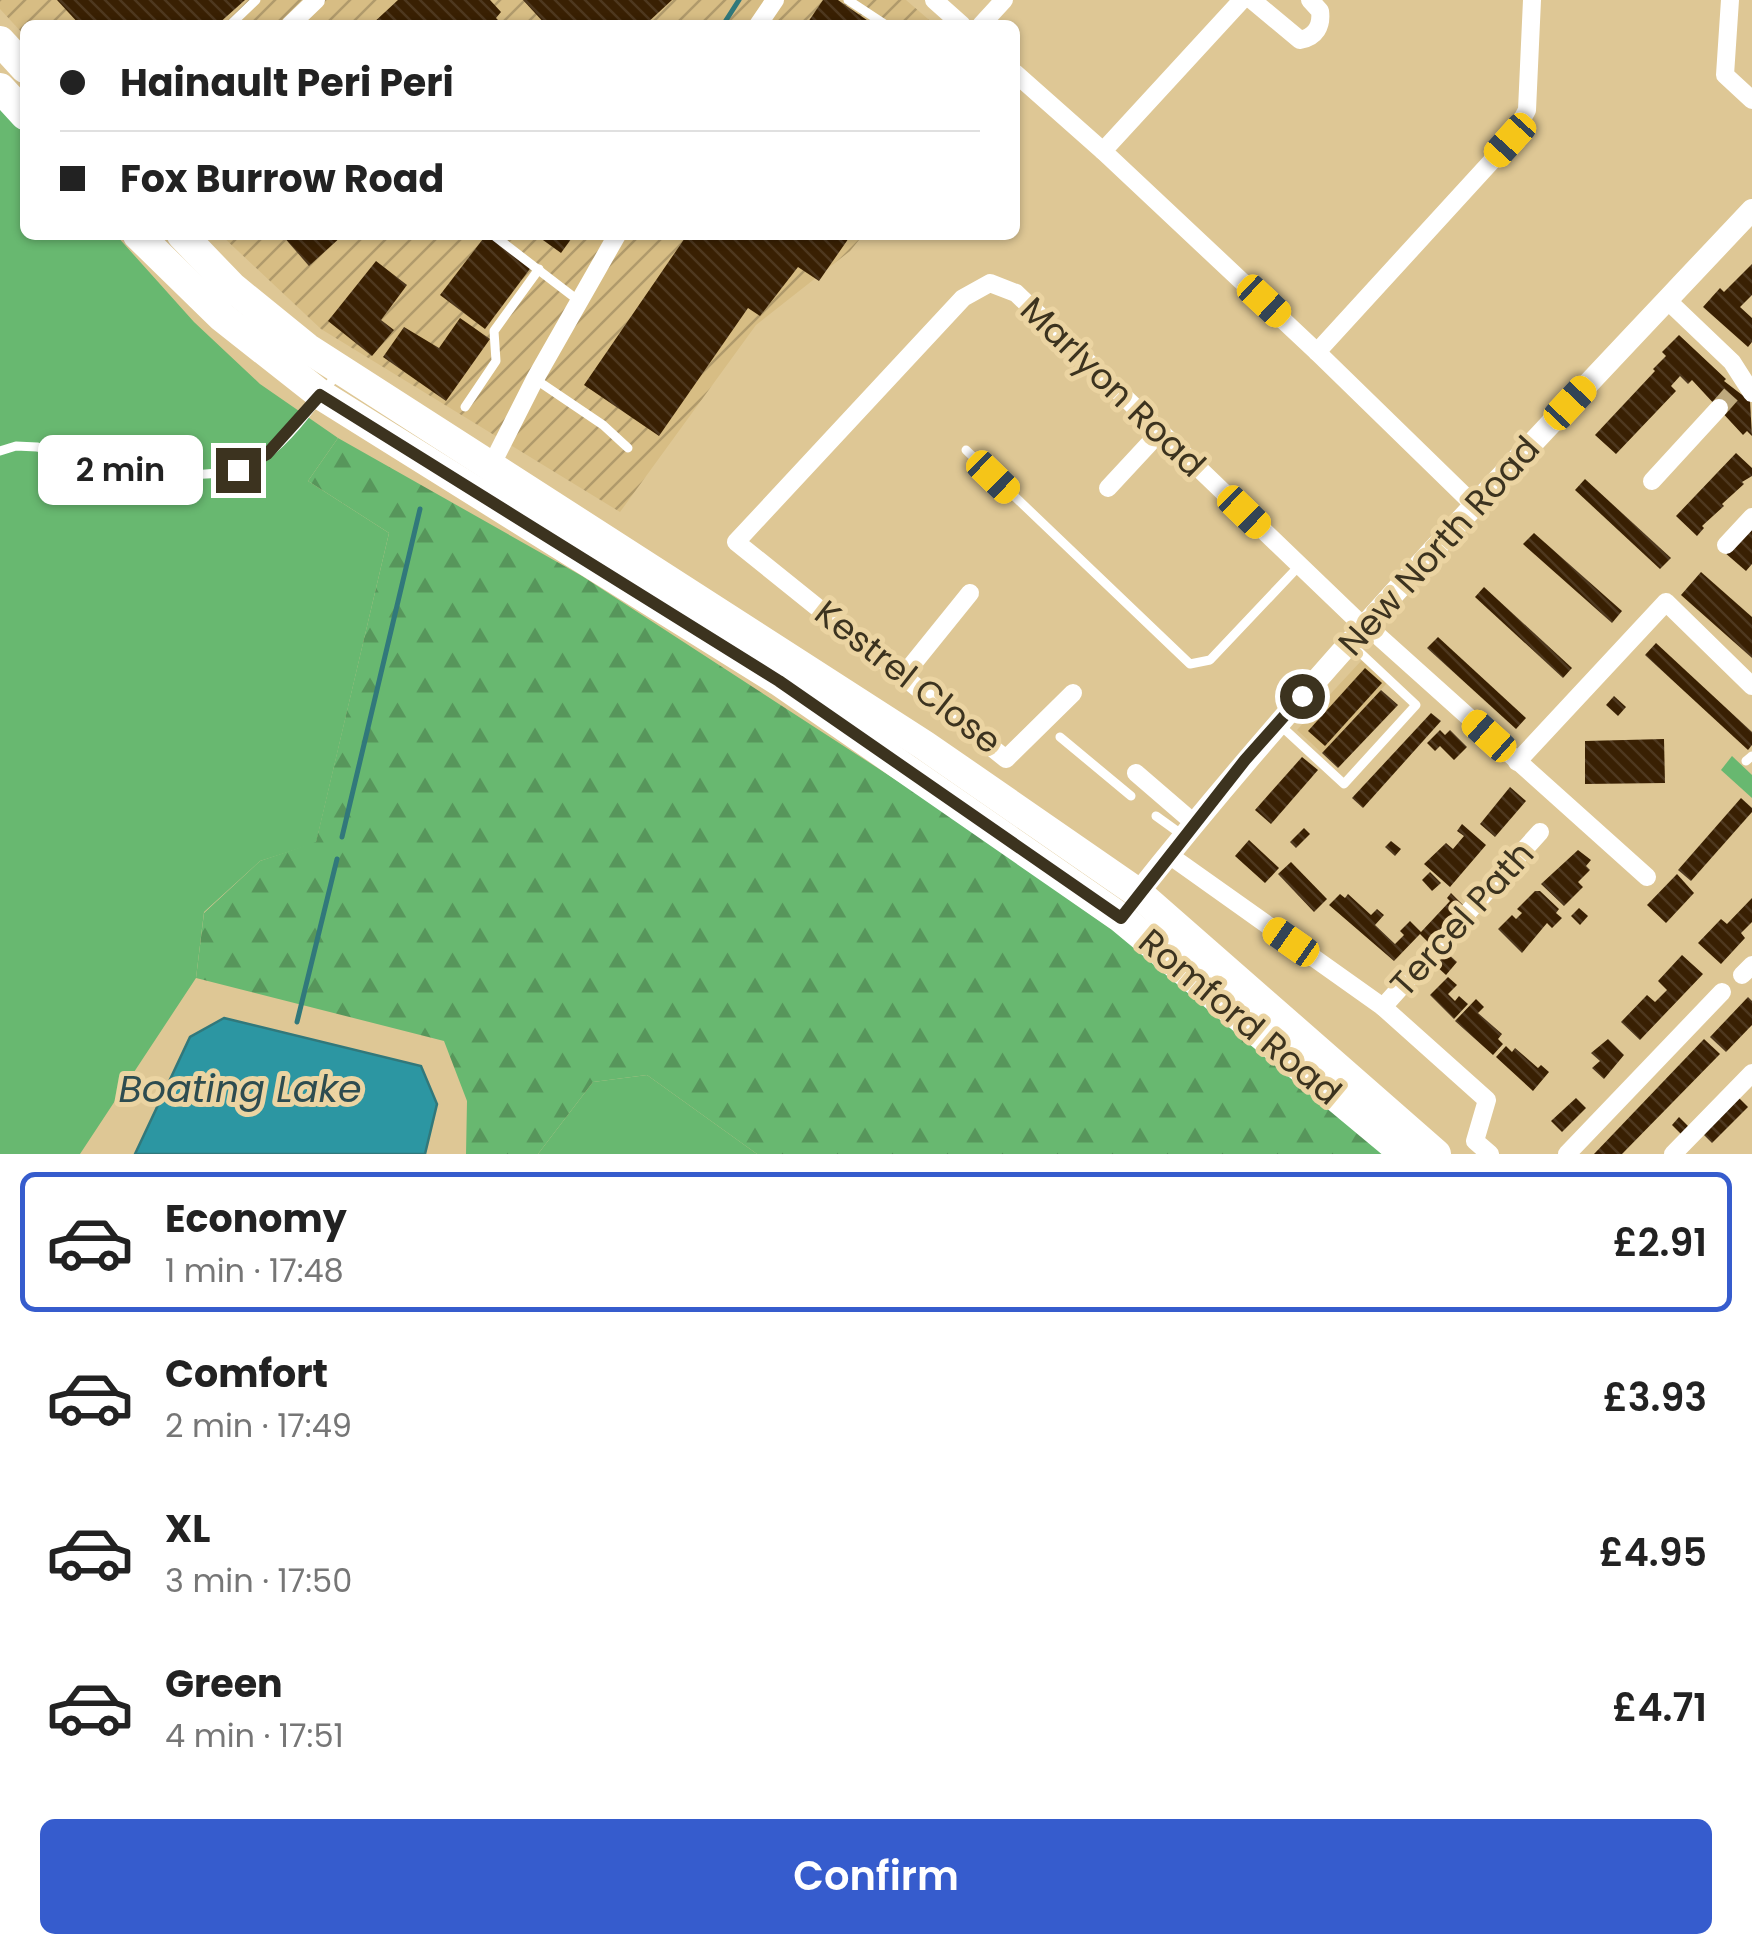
<!DOCTYPE html>
<html lang="en">
<head>
<meta charset="utf-8">
<style>
  :root { --surface:#fff; --page:#f6f6f6; --text:#222; --muted:#767676; --line:#e0e0e0; --accent:#365ccd }
  body { margin:0; font-family:Poppins,sans-serif; background:var(--page); color:var(--text); height:100vh; display:flex; flex-direction:column; font-size:38px; white-space:nowrap }
  * { box-sizing:border-box; margin:0 }
  p { font-size:32px; color:var(--muted) }
  .icon { flex:none; width:55px; height:55px; fill:none; stroke:currentColor; stroke-width:2; stroke-linecap:round; stroke-linejoin:round }
  .map { position:relative; height:1154px; overflow:hidden }
  .details { display:flex; flex-direction:column; background:var(--surface); flex:1 }
  .details>* { flex:none }
  .banner { position:absolute; left:20px; top:20px; width:1000px; height:220px; border-radius:15px; box-shadow:0 2px 8px #0004; display:grid; align-content:center; height:220px; padding:0 40px; background:var(--surface) }
  .end { position:absolute; width:45px; height:45px; margin:-22px; border:12px solid #3c331f; background:#fff; box-shadow:0 0 0 5px #fff }
  .from { border-radius:50% }
  .bubble { position:absolute; height:70px; border-radius:15px; background:var(--surface); box-shadow:0 2px 8px #0004; font-size:32px; font-weight:600; line-height:70px; text-align:center }
  .car { position:absolute; width:30px; height:60px; margin:-30px -15px; border-radius:12px; box-shadow:0 0 8px 2px #0007; background:linear-gradient(#f5c518 24%,#345 0 40%,#f5c518 0 76%,#345 0 86%,#f5c518 0) }
  .banner b { display:flex; align-items:center; gap:35px; height:95px; font-size:38px }
  .banner b+b { border-top:2px solid var(--line) }
  .banner i { width:25px; height:25px; background:var(--text) }
  ul { padding:18px 0 0; list-style:none }
  li { display:flex; align-items:center; gap:30px; height:140px; margin:0 20px 15px; padding:0 20px; border:5px solid transparent; border-radius:15px }
  li div { flex:1 }
  li b { display:block; font-size:38px }
  li em { font-style:normal; font-weight:600 }
  li.current { border-color:var(--accent) }
  li>.icon { width:90px; height:90px; stroke-width:1.5 }
  .action { display:flex; gap:20px; margin-top:auto; padding:20px 40px }
  .action a { flex:1; height:115px; border-radius:15px; background:var(--accent); color:#fff; font-size:40px; font-weight:600; line-height:115px; text-align:center }
  .map>svg:first-child { display:block }
</style>
</head>
<body>
<div class="map">
<svg width="1752" height="1154" viewBox="0 0 1752 1154">
  <defs>
    <pattern id="industrial-furrows" width="10" height="10" patternUnits="userSpaceOnUse" patternTransform="scale(2.5)"><rect width="10" height="10" fill="#d7bd84"/><path d="M-1 1l2-2M0 10L10 0M9 11l2-2" fill="none" stroke="#b09a6b"/></pattern>
    <pattern id="forest-firs" width="22" height="20" patternUnits="userSpaceOnUse" patternTransform="scale(2.5)"><rect width="22" height="20" fill="#68b870"/><path d="M5 1l3.5 6h-7zM16 11l3.5 6h-7z" fill="#57965b"/></pattern>
    <pattern id="building-back-hatch" width="6" height="6" patternUnits="userSpaceOnUse" patternTransform="scale(2.5)"><rect width="6" height="6" fill="#392003"/><path d="M-1 5l2 2M0 0l6 6M5-1l2 2" fill="none" stroke="#4e381f"/></pattern>
  </defs>
  <rect width="100%" height="100%" fill="#dec795"/>
  <path fill="#d7bd84" d="M 1362,660 L 1387,683 L 1322,753 L 1297,730 Z"/>
  <g fill="url(#industrial-furrows)">
    <path d="M 0,0 L 906,0 L 935,25 L 25,25 L 25,36 L 0,9 Z"/>
    <path d="M 221,235 L 863,235 L 850,251 L 756,325 L 620,512 L 321,329 Z"/>
  </g>
  <g fill="#68b870">
    <path d="M 0,107 L 25,133 L 25,235 L 116,235 L 194,322 L 260,384 L 338,438 L 308,481 L 389,533 L 316,843 L 260,861 L 204,912 L 196,978 L 80,1154 L 0,1154 Z"/>
    <path d="M 1732,756 L 1752,775 L 1752,798 L 1721,770 Z"/>
    <path d="M 647,1075 L 757,1154 L 538,1154 L 593,1082 Z"/>
  </g>
  <path fill="url(#forest-firs)" d="M 338,438 L 582,576 L 933,804 L 1114,931 L 1387,1154 L 757,1154 L 647,1075 L 593,1082 L 538,1154 L 466,1154 L 467,1101 L 444,1041 L 196,978 L 204,913 L 260,861 L 316,842 L 389,533 L 308,481 Z"/>
  <path fill="#2c96a2" stroke="#31787b" stroke-width="2.5" d="M 224,1018 L 421,1066 L 437,1104 L 425,1154 L 135,1154 L 190,1037 Z"/>
  <g fill="none" stroke-linecap="round" stroke-linejoin="round">
    <g stroke="#31787b" stroke-width="5">
      <path d="M 723,25 L 739,0"/>
      <path d="M 342,837 L 420,509"/>
      <path d="M 297,1022 L 337,859"/>
    </g>
  </g>
  <g fill="url(#building-back-hatch)">
    <path d="M 57,0 L 245,0 L 217,25 L 80,25 Z"/>
    <path d="M 398,0 L 490,0 L 501,12 L 496,18 L 503,25 L 371,25 Z"/>
    <path d="M 523,0 L 672,0 L 645,25 L 546,25 Z"/>
    <path d="M 823,0 L 838,0 L 874,25 L 806,25 Z"/>
    <path d="M 282,235 L 343,235 L 309,266 Z"/>
    <path d="M 486,235 L 490,235 L 532,266 L 485,329 L 440,295 Z"/>
    <path d="M 536,235 L 574,235 L 561,253 Z"/>
    <path d="M 687,235 L 851,235 L 819,281 L 798,267 L 760,316 L 748,308 L 659,436 L 584,385 Z"/>
    <path d="M 376,261 L 407,285 L 381,320 L 394,330 L 372,356 L 328,321 Z"/>
    <path d="M 1752,264 L 1752,295 L 1740,307 L 1752,318 L 1752,342 L 1748,347 L 1703,307 L 1720,288 L 1724,292 Z"/>
    <path d="M 460,318 L 490,339 L 446,401 L 383,357 L 404,327 L 439,348 Z"/>
    <path d="M 1679,335 L 1726,379 L 1724,381 L 1750,401 L 1752,436 L 1747,431 L 1743,435 L 1692,380 L 1688,384 L 1680,376 L 1671,386 L 1676,391 L 1616,454 L 1595,435 L 1655,371 L 1653,369 L 1666,356 L 1662,352 Z"/>
    <path d="M 1736,453 L 1752,468 L 1752,476 L 1742,482 L 1744,484 L 1722,504 L 1724,506 L 1702,526 L 1704,528 L 1697,536 L 1676,516 Z"/>
    <path d="M 1585,479 L 1671,558 L 1660,569 L 1575,490 Z"/>
    <path d="M 1752,520 L 1752,564 L 1746,571 L 1724,552 Z"/>
    <path d="M 1534,533 L 1622,611 L 1612,623 L 1523,544 Z"/>
    <path d="M 1701,572 L 1752,617 L 1752,658 L 1681,595 Z"/>
    <path d="M 1484,587 L 1572,668 L 1563,678 L 1475,597 Z"/>
    <path d="M 1438,637 L 1526,718 L 1516,729 L 1427,648 Z"/>
    <path d="M 1656,643 L 1752,732 L 1752,745 L 1748,750 L 1645,655 Z"/>
    <path d="M 1365,668 L 1382,683 L 1325,746 L 1308,731 Z"/>
    <path d="M 1381,690 L 1398,705 L 1338,768 L 1322,753 Z"/>
    <path d="M 1614,696 L 1626,707 L 1618,716 L 1606,705 Z"/>
    <path d="M 1431,713 L 1441,721 L 1363,808 L 1352,798 Z"/>
    <path d="M 1440,730 L 1445,735 L 1450,730 L 1467,747 L 1454,760 L 1440,746 L 1435,751 L 1427,743 Z"/>
    <path d="M 1664,739 L 1665,783 L 1585,784 L 1585,741 Z"/>
    <path d="M 1302,757 L 1318,770 L 1271,824 L 1255,810 Z"/>
    <path d="M 1510,787 L 1526,801 L 1495,837 L 1480,824 Z"/>
    <path d="M 1741,798 L 1752,808 L 1752,812 L 1691,881 L 1678,870 Z"/>
    <path d="M 1462,824 L 1486,845 L 1450,887 L 1424,864 L 1446,843 L 1453,849 L 1464,836 L 1457,831 Z"/>
    <path d="M 1304,828 L 1310,834 L 1296,848 L 1290,842 Z"/>
    <path d="M 1249,840 L 1279,868 L 1265,883 L 1235,856 Z"/>
    <path d="M 1391,841 L 1401,849 L 1395,856 L 1385,847 Z"/>
    <path d="M 1578,850 L 1591,860 L 1586,866 L 1590,870 L 1578,882 L 1583,887 L 1564,906 L 1541,884 Z"/>
    <path d="M 1291,862 L 1327,899 L 1314,912 L 1278,874 Z"/>
    <path d="M 1430,872 L 1441,883 L 1432,891 L 1422,880 Z"/>
    <path d="M 1677,874 L 1694,893 L 1666,923 L 1647,905 Z"/>
    <path d="M 1535,891 L 1540,891 L 1559,909 L 1556,913 L 1562,918 L 1552,928 L 1547,923 L 1522,953 L 1498,929 L 1512,915 L 1516,919 L 1522,913 L 1517,909 Z"/>
    <path d="M 1451,893 L 1464,906 L 1429,943 L 1420,934 L 1394,961 L 1329,905 L 1340,894 L 1345,898 L 1348,894 L 1371,915 L 1377,909 L 1384,915 L 1375,925 L 1395,944 L 1404,935 L 1400,931 L 1410,921 L 1421,932 L 1450,901 L 1447,898 Z"/>
    <path d="M 1752,898 L 1752,922 L 1741,933 L 1745,938 L 1721,964 L 1698,943 L 1721,919 L 1727,924 Z"/>
    <path d="M 1579,908 L 1588,916 L 1580,925 L 1571,916 Z"/>
    <path d="M 1447,953 L 1457,962 L 1446,975 L 1435,965 Z"/>
    <path d="M 1682,955 L 1703,974 L 1640,1040 L 1621,1022 L 1647,995 L 1655,1002 L 1667,990 L 1658,981 Z"/>
    <path d="M 1448,977 L 1457,985 L 1448,994 L 1455,1001 L 1459,996 L 1468,1004 L 1454,1019 L 1430,995 Z"/>
    <path d="M 1748,997 L 1752,1001 L 1752,1025 L 1726,1052 L 1710,1037 Z"/>
    <path d="M 1476,999 L 1484,1007 L 1478,1013 L 1502,1034 L 1498,1039 L 1503,1044 L 1493,1055 L 1455,1021 Z"/>
    <path d="M 1608,1039 L 1624,1055 L 1604,1079 L 1592,1068 L 1600,1061 L 1591,1053 Z"/>
    <path d="M 1704,1039 L 1720,1054 L 1622,1154 L 1594,1154 Z"/>
    <path d="M 1506,1046 L 1512,1052 L 1515,1048 L 1538,1068 L 1541,1065 L 1549,1072 L 1533,1091 L 1496,1057 Z"/>
    <path d="M 1737,1096 L 1748,1107 L 1712,1143 L 1701,1132 Z"/>
    <path d="M 1576,1098 L 1586,1108 L 1562,1132 L 1551,1121 Z"/>
    <path d="M 1679,1117 L 1691,1129 L 1683,1136 L 1672,1125 Z"/>
  </g>
  <g fill="none" stroke-linecap="round" stroke-linejoin="round">
    <path stroke="#bea97d" stroke-width="18" stroke-dasharray="18 9" stroke-linecap="butt" d="M 1719,408 L 1734,391"/>
    <g stroke="#fff" stroke-width="9">
      <path d="M 848,0 L 886,25"/>
      <path d="M 230,25 L 256,0"/>
      <path d="M 493,235 L 579,301"/>
      <path d="M 535,379 L 603,425 L 628,448"/>
      <path d="M 465,407 L 496,361 L 494,331 L 539,269"/>
      <path d="M 966,450 L 1190,664 L 1210,660 L 1300,565"/>
      <path d="M 0,451 L 16,446 L 37,447 C 102,460 208,497 266,455 C 292,436 318,398 338,373"/>
      <path d="M 1281,726 L 1344,784 L 1416,705 L 1352,645"/>
      <path d="M 1060,737 L 1131,796"/>
      <path d="M 1746,761 L 1752,756"/>
      <path d="M 1156,816 L 1181,834"/>
    </g>
    <g stroke="#fff" stroke-width="18">
      <path d="M 934,0 L 962,25"/>
      <path d="M 1242,0 L 1103,151 L 1317,352 L 1474,505"/>
      <path d="M 1252,0 L 1300,40 C 1316,37 1322,26 1320,11 L 1310,0"/>
      <path d="M 1730,0 L 1725,75 L 1752,100"/>
      <path d="M 290,25 L 316,0"/>
      <path d="M 758,25 L 775,0"/>
      <path d="M 981,25 L 1004,0"/>
      <path d="M 1015,73 L 1103,151"/>
      <path d="M 1667,300 L 1732,362 L 1752,393"/>
      <path d="M 1317,352 L 1511,140 L 1527,110 L 1532,0"/>
      <path d="M 491,466 L 535,379 L 617,235"/>
      <path d="M 1652,481 L 1719,408"/>
      <path d="M 1108,488 L 1160,432"/>
      <path d="M 1726,545 L 1752,517"/>
      <path d="M 1366,625 L 1647,877"/>
      <path d="M 903,676 L 970,593"/>
      <path d="M 1073,693 L 1006,759 L 736,542 L 963,298 L 990,283 L 1016,293 L 1364,627"/>
      <path d="M 1517,762 L 1666,602 L 1752,686"/>
      <path d="M 1136,773 L 1194,823"/>
      <path d="M 1169,855 L 1383,1007 L 1487,1100 L 1475,1141 L 1490,1154"/>
      <path d="M 1742,975 L 1752,965"/>
      <path d="M 1383,1007 L 1540,832"/>
      <path d="M 1567,1154 L 1722,992"/>
      <path d="M 1673,1154 L 1752,1073"/>
    </g>
    <path stroke="#fff" stroke-width="22" d="M 1138,893 C 1329,653 1542,433 1752,210"/>
    <g stroke="#fff" stroke-width="30">
      <path d="M 0,41 L 25,68"/>
      <path d="M 0,88 L 25,115"/>
      <path d="M 138,235 L 222,317 L 321,395 L 779,681 L 1121,918 L 1405,1154"/>
      <path d="M 182,235 L 232,287 L 307,348 L 924,745 L 1138,893 L 1436,1154"/>
    </g>
  </g>
  <g fill="none" stroke-linecap="round" stroke-linejoin="round">
    <path stroke="#3c331f" stroke-width="12" d="M 238,470 L 267,454 L 320,395 L 779,681 L 1121,918 L 1245,760 L 1302,696"/>
  </g>
  <g text-anchor="middle" stroke-width="10" stroke-linejoin="round" paint-order="stroke">
    <g font-size="35" fill="#3c331f" stroke="#ebd4a2">
      <text transform="translate(1113 387) rotate(44)" y="12">Marlyon Road</text>
      <text transform="translate(1439 546) rotate(-48)" y="12">New North Road</text>
      <text transform="translate(908 677) rotate(38)" y="12">Kestrel Close</text>
      <text transform="translate(1462 919) rotate(-48)" y="12">Tercel Path</text>
      <text transform="translate(1240 1017) rotate(40)" y="12">Romford Road</text>
    </g>
    <g font-size="38" font-style="italic" fill="#2d4c50" stroke="#ebd4a2">
      <text x="240" y="1102">Boating Lake</text>
    </g>
  </g>
</svg>
<i class="end from" style="left:1302px;top:696px"></i>
<i class="end" style="left:238px;top:470px"></i>
<div class="bubble" style="left:38px;top:435px;width:165px">2 min</div>
<i class="car" style="left:1510px;top:140px;rotate:222deg"></i>
<i class="car" style="left:1264px;top:301px;rotate:133deg"></i>
<i class="car" style="left:1570px;top:403px;rotate:43deg"></i>
<i class="car" style="left:993px;top:477px;rotate:134deg"></i>
<i class="car" style="left:1244px;top:512px;rotate:134deg"></i>
<i class="car" style="left:1489px;top:736px;rotate:312deg"></i>
<i class="car" style="left:1291px;top:942px;rotate:305deg"></i>
<div class="banner">
<b><i class="from"></i>Hainault Peri Peri</b>
<b><i></i>Fox Burrow Road</b>
</div>
</div>
<section class="details">
<ul>
<li class="current"><svg class="icon" aria-label="car" viewBox="0 0 24 24"><path d="M5 17H2v-5l4-1 3-4h7l3 4 3 1v5h-3M9 17h6M6 11h13"/><circle cx="7" cy="17" r="2"/><circle cx="17" cy="17" r="2"/></svg><div><b>Economy</b><p>1 min · 17:48</p></div><em>£2.91</em></li>
<li><svg class="icon" aria-label="car" viewBox="0 0 24 24"><path d="M5 17H2v-5l4-1 3-4h7l3 4 3 1v5h-3M9 17h6M6 11h13"/><circle cx="7" cy="17" r="2"/><circle cx="17" cy="17" r="2"/></svg><div><b>Comfort</b><p>2 min · 17:49</p></div><em>£3.93</em></li>
<li><svg class="icon" aria-label="car" viewBox="0 0 24 24"><path d="M5 17H2v-5l4-1 3-4h7l3 4 3 1v5h-3M9 17h6M6 11h13"/><circle cx="7" cy="17" r="2"/><circle cx="17" cy="17" r="2"/></svg><div><b>XL</b><p>3 min · 17:50</p></div><em>£4.95</em></li>
<li><svg class="icon" aria-label="car" viewBox="0 0 24 24"><path d="M5 17H2v-5l4-1 3-4h7l3 4 3 1v5h-3M9 17h6M6 11h13"/><circle cx="7" cy="17" r="2"/><circle cx="17" cy="17" r="2"/></svg><div><b>Green</b><p>4 min · 17:51</p></div><em>£4.71</em></li>
</ul>
<div class="action"><a>Confirm</a></div>
</section>
</body>
</html>
